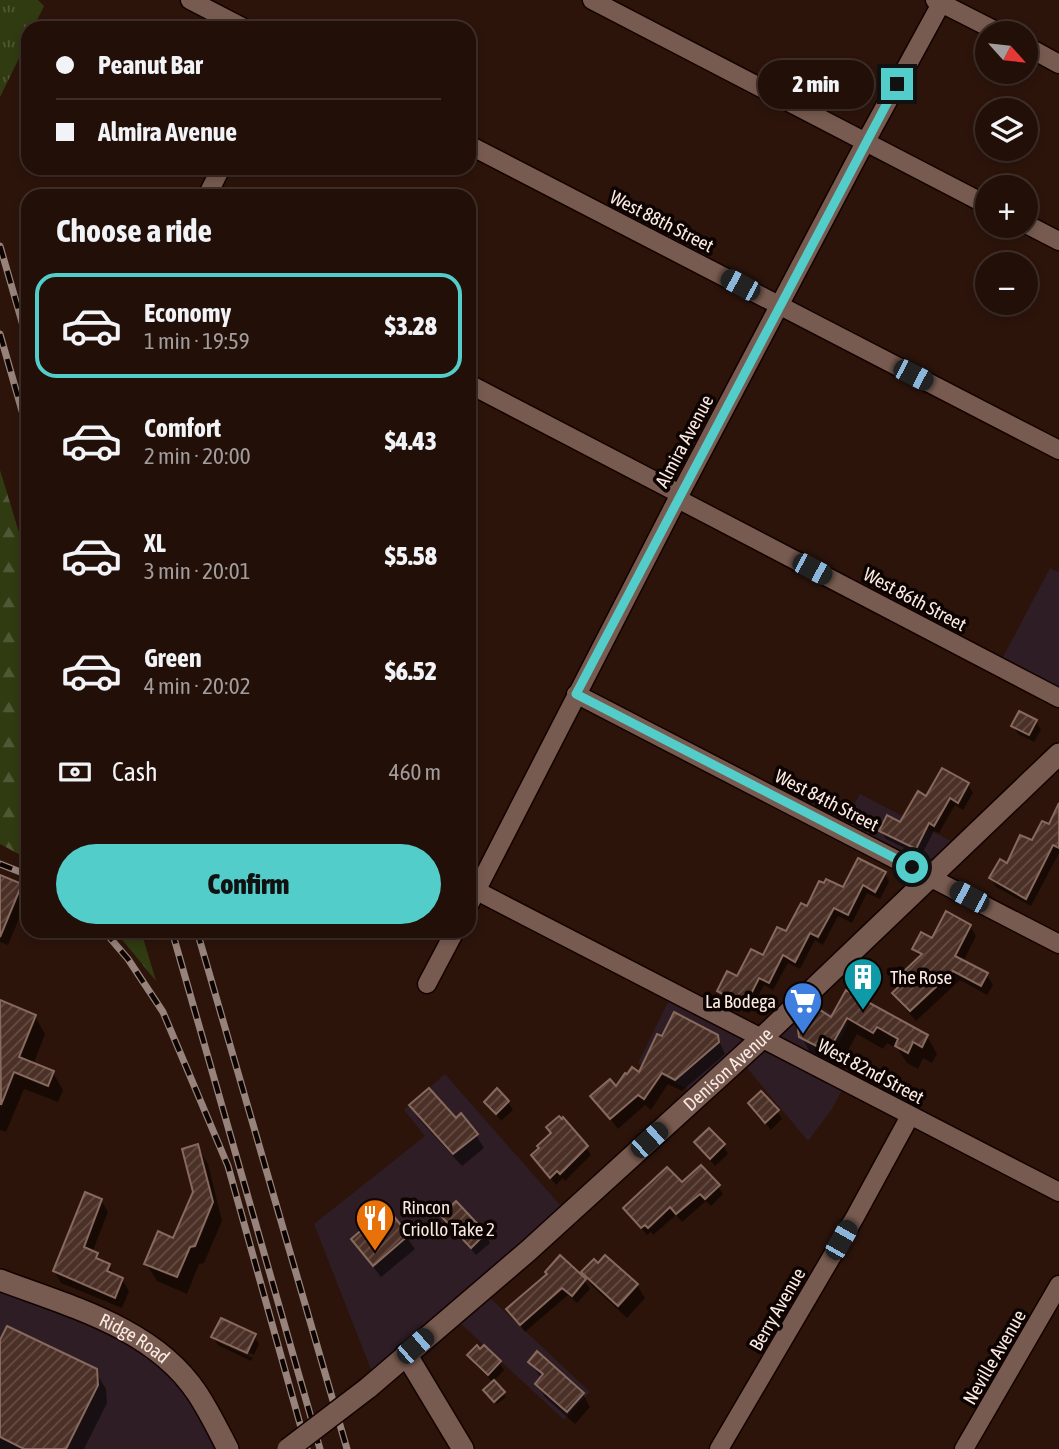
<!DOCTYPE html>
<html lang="en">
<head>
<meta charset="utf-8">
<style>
  :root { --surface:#210f08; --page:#291812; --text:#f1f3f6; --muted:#a29c9c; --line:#3e2f29; --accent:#53cdc9 }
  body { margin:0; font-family:"Asap Condensed",sans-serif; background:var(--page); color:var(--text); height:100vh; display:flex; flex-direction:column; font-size:26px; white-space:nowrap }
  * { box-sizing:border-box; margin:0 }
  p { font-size:23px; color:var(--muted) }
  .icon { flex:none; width:38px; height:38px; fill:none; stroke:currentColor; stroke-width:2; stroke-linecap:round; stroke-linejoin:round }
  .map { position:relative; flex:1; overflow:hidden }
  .details { position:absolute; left:21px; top:189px; width:455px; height:749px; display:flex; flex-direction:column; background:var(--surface); border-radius:21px; box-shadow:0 4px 10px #0003,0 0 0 2px var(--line) }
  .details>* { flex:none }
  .guide { position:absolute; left:21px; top:21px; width:455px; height:154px; border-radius:21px; box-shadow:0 4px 10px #0003,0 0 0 2px var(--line); display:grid; align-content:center; height:154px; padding:0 35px; background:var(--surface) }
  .needle { width:46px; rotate:117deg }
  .tools { position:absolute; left:975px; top:21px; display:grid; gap:14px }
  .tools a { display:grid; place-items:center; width:63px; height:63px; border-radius:50%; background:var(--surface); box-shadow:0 4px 10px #0003,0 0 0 2px var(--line); font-size:35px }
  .end { position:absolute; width:32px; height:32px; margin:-16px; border:9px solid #53cdc9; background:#111; box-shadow:0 0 0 4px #111 }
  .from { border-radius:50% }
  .bubble { position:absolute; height:49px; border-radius:24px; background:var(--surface); box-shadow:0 4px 10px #0003,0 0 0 2px var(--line); font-size:23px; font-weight:800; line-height:49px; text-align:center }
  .car { position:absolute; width:21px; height:42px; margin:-21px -10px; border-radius:9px; box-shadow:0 0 5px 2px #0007; background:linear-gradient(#222 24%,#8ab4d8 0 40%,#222 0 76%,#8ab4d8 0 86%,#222 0) }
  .guide b { display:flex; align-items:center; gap:24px; height:66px; font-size:26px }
  .guide b+b { border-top:2px solid var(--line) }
  .guide i { width:18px; height:18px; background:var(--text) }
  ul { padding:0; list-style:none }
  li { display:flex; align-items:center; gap:21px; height:105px; margin:0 14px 10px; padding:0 21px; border:4px solid transparent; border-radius:21px }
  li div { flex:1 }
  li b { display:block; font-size:26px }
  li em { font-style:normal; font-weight:800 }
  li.active { border-color:var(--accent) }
  li>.icon { width:63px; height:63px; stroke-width:1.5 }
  h2 { padding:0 35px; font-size:32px; line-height:84px }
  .pay { display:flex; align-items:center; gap:18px; height:77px; padding:0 35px; font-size:26px }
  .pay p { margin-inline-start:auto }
  .button { display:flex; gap:14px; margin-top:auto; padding:14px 35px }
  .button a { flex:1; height:80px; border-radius:42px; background:var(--accent); color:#111; font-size:28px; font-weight:800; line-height:80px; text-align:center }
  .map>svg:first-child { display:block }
</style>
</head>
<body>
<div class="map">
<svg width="1059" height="1449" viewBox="0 0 1059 1449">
  <defs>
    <pattern id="grass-tufts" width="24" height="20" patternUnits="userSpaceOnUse" patternTransform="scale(1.75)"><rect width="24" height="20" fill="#303b11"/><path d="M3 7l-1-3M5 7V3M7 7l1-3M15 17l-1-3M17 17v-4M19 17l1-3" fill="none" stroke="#4f5834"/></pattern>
    <pattern id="forest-firs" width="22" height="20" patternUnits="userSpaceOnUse" patternTransform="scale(1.75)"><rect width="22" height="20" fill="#303b11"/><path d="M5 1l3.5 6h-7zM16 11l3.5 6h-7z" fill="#4f5834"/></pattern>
    <pattern id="building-hatch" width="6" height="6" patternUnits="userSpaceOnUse" patternTransform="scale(1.75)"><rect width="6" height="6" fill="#4a3026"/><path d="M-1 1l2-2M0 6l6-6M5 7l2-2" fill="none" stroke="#654e45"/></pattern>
  </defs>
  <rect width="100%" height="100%" fill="#2c140b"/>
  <g fill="#2e1d24">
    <path d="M 1050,568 L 1059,572 L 1059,688 L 1002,659 Z"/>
    <path d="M 860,794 L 955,843 L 929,869 L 843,825 Z"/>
    <path d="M 670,998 L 768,1049 L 812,1003 L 849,1023 L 828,1064 L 850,1075 L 832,1109 L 808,1141 L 747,1068 L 710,1101 L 638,1063 Z"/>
    <path d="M 445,1074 L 575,1222 L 489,1297 L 590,1392 L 564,1420 L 459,1322 L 379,1390 L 314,1224 L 425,1136 L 404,1110 Z"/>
    <path d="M 0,1280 L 167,1359 L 228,1449 L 0,1449 Z"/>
  </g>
  <path fill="url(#grass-tufts)" d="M 0,0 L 38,0 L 44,6 L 33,28 L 28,28 L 28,40 L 0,97 Z"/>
  <g fill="url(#forest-firs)">
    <path d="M 0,470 L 28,562 L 28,859 L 0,844 Z"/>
    <path d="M 115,931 L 141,931 L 156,981 Z"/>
  </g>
  <g fill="#0007">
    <path d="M 1036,721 L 1041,730 L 1034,742 L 1018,734 L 1013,726 Z"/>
    <path d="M 968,784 L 973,793 L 963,810 L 955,805 L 939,833 L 934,831 L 921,856 L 886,839 L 881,831 L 901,824 L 927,798 Z"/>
    <path d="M 1059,807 L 1059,853 L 1031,906 L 996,887 L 991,878 L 1049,826 Z"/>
    <path d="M 885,873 L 889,882 L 880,899 L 867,893 L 852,923 L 838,916 L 823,945 L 815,940 L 800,969 L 788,963 L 773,990 L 764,985 L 749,1013 L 723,999 L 719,991 L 764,957 L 808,909 L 843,890 Z"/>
    <path d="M 0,877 L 21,886 L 28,897 L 8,945 L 0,942 Z"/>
    <path d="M 970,926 L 976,936 L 963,962 L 987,975 L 993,985 L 987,995 L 960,980 L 916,1021 L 900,1003 L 895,993 L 906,982 L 920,958 L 914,949 Z"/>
    <path d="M 847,992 L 927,1036 L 937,1054 L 932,1063 L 923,1058 L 918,1069 L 907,1063 L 898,1049 L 887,1043 L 883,1049 L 857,1034 L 838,1069 L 811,1054 L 801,1036 L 832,1019 Z"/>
    <path d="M 0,1002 L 35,1016 L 45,1034 L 33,1065 L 53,1073 L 63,1090 L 58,1102 L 24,1089 L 6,1132 L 0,1130 Z"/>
    <path d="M 717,1036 L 725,1054 L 682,1091 L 668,1084 L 651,1110 L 645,1105 L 618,1129 L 593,1097 L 617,1089 Z"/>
    <path d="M 486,1102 L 508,1102 L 513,1110 L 501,1121 Z"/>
    <path d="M 750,1104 L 777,1111 L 782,1119 L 771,1130 Z"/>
    <path d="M 411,1106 L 456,1120 L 476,1135 L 484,1148 L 462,1166 L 419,1119 Z"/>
    <path d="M 552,1134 L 586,1147 L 591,1155 L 565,1181 L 563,1178 L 556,1185 L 533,1156 Z"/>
    <path d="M 696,1143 L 723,1145 L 728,1154 L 715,1166 Z"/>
    <path d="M 197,1146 L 208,1164 L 222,1221 L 204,1263 L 199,1264 L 187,1294 L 157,1281 L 146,1264 L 174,1240 L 195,1192 Z"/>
    <path d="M 681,1185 L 718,1186 L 723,1194 L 711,1206 L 706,1201 L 682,1222 L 676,1215 L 653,1235 L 651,1232 L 647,1235 L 625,1208 Z"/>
    <path d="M 101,1200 L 108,1212 L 92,1253 L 96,1254 L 100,1261 L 109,1265 L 115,1276 L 122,1279 L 129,1291 L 122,1308 L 61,1283 L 54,1271 Z"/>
    <path d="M 456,1204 L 485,1234 L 490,1243 L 476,1255 L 443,1216 Z"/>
    <path d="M 391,1216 L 415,1249 L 381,1277 L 353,1240 L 369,1234 Z"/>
    <path d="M 605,1257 L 637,1285 L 645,1298 L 627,1318 L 591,1285 L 584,1272 L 598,1265 Z"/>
    <path d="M 560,1258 L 585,1281 L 590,1289 L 577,1303 L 568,1295 L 525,1332 L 508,1309 L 548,1274 Z"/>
    <path d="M 254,1335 L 259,1344 L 254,1355 L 218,1338 L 218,1342 L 253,1358 L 251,1361 L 218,1345 L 213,1337 Z"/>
    <path d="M 0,1343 L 95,1371 L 106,1389 L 107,1403 L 84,1449 L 0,1449 Z"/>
    <path d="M 470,1356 L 499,1362 L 504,1370 L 493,1382 L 474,1364 Z"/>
    <path d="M 530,1362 L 583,1394 L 590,1407 L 575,1424 L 545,1397 L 537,1384 L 541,1378 Z"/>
    <path d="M 494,1383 L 506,1397 L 497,1404 L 487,1394 Z"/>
  </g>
  <g fill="url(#building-hatch)" stroke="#87695e" stroke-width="2">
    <path d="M 1019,711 L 1037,720 L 1029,735 L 1011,726 Z"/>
    <path d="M 942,768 L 969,783 L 958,803 L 950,798 L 934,826 L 929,823 L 916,849 L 879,831 L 887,815 L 900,822 L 918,791 L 926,796 Z"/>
    <path d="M 1059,803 L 1059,848 L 1053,845 L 1026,899 L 989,878 L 1000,859 L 1007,863 L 1020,835 L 1032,840 L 1042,821 L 1049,824 Z"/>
    <path d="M 858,858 L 886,872 L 875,892 L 863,885 L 848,915 L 834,908 L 818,937 L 810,933 L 795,962 L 783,955 L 769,983 L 759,978 L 745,1006 L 717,991 L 727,971 L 737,976 L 751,949 L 763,955 L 777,927 L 786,931 L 801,903 L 807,906 L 819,881 L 824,883 L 826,879 L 843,887 Z"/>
    <path d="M 0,875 L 22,884 L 0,937 Z"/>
    <path d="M 946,911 L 971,925 L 955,956 L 988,973 L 981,986 L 953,971 L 910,1011 L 892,993 L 905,981 L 900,975 L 922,954 L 912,949 L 921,932 L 932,938 Z"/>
    <path d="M 846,990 L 928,1035 L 922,1047 L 913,1042 L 908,1053 L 895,1046 L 898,1039 L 877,1027 L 873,1033 L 847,1018 L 828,1052 L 799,1037 L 798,1029 L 820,1010 L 831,1017 Z"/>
    <path d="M 0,1000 L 36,1015 L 19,1057 L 54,1071 L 48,1086 L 14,1072 L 1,1105 Z"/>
    <path d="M 674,1012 L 718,1035 L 719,1042 L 675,1080 L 662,1073 L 644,1099 L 638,1095 L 610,1119 L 590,1096 L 610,1079 L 616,1086 L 625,1073 L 627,1074 L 632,1067 L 639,1072 L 657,1034 L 662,1036 Z"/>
    <path d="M 429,1088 L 456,1118 L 461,1113 L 478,1134 L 453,1154 L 409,1105 Z"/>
    <path d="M 497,1088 L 509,1101 L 496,1114 L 484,1102 Z"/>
    <path d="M 761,1091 L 779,1110 L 765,1123 L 748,1103 Z"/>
    <path d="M 559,1116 L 562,1119 L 563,1117 L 588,1146 L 560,1174 L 557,1171 L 550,1178 L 531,1155 L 539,1148 L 537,1146 L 551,1133 L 546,1127 Z"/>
    <path d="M 709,1128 L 725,1144 L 710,1159 L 694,1142 Z"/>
    <path d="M 198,1144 L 213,1202 L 195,1246 L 190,1247 L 177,1277 L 144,1264 L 158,1231 L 173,1238 L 193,1192 L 182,1149 Z"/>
    <path d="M 701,1165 L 720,1185 L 705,1199 L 700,1194 L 676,1214 L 670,1207 L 648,1228 L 645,1225 L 641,1228 L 623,1208 L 667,1167 L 682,1182 Z"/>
    <path d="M 85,1192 L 102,1199 L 84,1247 L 98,1253 L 96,1258 L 110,1264 L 107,1271 L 123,1278 L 115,1298 L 53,1271 Z"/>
    <path d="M 456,1201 L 486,1233 L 471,1248 L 441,1216 Z"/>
    <path d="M 391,1213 L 409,1235 L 373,1266 L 351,1239 L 365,1227 L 369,1232 Z"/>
    <path d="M 560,1255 L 586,1279 L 572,1296 L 562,1288 L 520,1325 L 506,1309 L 547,1274 L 545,1272 Z"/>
    <path d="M 605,1255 L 638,1284 L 618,1306 L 581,1272 L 594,1259 L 598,1263 Z"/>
    <path d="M 221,1318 L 256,1334 L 247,1353 L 211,1337 Z"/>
    <path d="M 7,1326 L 97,1369 L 98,1385 L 66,1449 L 24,1449 L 0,1437 L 0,1340 Z"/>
    <path d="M 477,1345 L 480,1349 L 484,1345 L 501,1361 L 488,1375 L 467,1355 Z"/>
    <path d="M 537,1351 L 584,1393 L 567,1412 L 535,1384 L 543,1374 L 528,1362 Z"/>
    <path d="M 494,1380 L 505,1392 L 494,1402 L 483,1390 Z"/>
  </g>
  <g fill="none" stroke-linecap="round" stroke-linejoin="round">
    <g stroke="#130200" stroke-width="21">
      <g id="street">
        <path d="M 190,0 L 244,28"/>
        <path d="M 592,0 L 987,205"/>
        <path d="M 935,0 L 1000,33"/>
        <path d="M 1026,46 L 1059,64"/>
        <path d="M 469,145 L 1059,450"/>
        <path d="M 207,196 L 221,168"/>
        <path d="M 1026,224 L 1059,241"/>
        <path d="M 469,384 L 680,494"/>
        <path d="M 678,499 L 1059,698"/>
        <path d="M 576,694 L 1059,944"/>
        <path d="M 477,891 L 1059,1192"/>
        <path d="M 469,905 L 680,494 L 859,154 L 943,0"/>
        <path d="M 427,984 L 455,931"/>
        <path d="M 719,1449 L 855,1217 L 910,1116"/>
        <path d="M 964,1449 L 1059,1285"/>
      </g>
    </g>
    <g stroke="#130200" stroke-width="24">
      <g id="secondary">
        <path id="s1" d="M 0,1280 C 69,1306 154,1328 197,1393 C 209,1411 218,1430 228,1449"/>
        <path d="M 406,1354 L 463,1449"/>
        <path id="s2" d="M 368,1388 L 528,1251 L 762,1038 L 1059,754"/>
      </g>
    </g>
    <use href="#street" stroke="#785b50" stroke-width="18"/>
    <use href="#secondary" stroke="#785b50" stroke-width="21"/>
    <g stroke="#97837b" stroke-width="7">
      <g id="rail">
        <path d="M 0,246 L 28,343"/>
        <path d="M 0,334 L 28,432"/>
        <path d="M 0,864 L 28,875"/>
        <path d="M 104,931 L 128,959 L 163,1012 L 228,1166 L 307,1449"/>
        <path d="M 172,931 L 320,1449"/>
        <path d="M 197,931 L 347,1449"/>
      </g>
    </g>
    <use href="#rail" stroke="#0d0402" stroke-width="4.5" stroke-dasharray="13" stroke-linecap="butt"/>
    <g stroke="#130200" stroke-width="24" stroke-linecap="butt">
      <path id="secondary-bridge" d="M 288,1449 L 368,1388"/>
    </g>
    <use href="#secondary-bridge" stroke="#785b50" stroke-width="21"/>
  </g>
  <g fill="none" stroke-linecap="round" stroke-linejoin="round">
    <path stroke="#53cdc9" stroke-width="9" d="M 897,84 L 576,694 L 912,867"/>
  </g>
  <defs>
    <g id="building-pin" transform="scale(2.0125)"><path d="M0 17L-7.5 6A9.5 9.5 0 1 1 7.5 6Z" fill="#0f9aa8" stroke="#0d0402"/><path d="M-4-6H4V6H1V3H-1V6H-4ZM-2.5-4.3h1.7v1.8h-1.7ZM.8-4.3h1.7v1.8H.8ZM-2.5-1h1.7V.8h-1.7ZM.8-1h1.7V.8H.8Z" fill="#fff"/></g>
    <g id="supermarket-pin" transform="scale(2.0125)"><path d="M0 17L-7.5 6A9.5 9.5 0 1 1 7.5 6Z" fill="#3f7fe0" stroke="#0d0402"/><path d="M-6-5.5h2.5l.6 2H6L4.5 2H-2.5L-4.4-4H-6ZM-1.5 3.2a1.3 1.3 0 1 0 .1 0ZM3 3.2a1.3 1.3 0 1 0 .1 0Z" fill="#fff"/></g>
    <g id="restaurant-pin" transform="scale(2.0125)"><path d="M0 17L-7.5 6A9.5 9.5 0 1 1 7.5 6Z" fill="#e8710a" stroke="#0d0402"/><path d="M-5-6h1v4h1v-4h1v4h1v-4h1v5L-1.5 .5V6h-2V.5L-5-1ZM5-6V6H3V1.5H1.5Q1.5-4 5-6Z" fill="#fff"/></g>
  </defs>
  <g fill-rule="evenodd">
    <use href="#building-pin" x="863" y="977"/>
    <use href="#supermarket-pin" x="803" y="1001"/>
    <use href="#restaurant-pin" x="375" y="1218"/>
  </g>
  <g text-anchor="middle" stroke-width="7" stroke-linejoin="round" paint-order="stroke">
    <g font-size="19" fill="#fbeae3" stroke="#0d0402">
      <text transform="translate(662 221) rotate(27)" y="7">West 88th Street</text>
      <text transform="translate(684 441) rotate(-62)" y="7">Almira Avenue</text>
      <text transform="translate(915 599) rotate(28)" y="7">West 86th Street</text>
      <text transform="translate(827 800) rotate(27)" y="7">West 84th Street</text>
      <text dy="7" stroke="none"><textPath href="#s2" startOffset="481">Denison Avenue</textPath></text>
      <text transform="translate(871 1071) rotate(28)" y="7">West 82nd Street</text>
      <text transform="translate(777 1309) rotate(-60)" y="7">Berry Avenue</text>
      <text dy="7" stroke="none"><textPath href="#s1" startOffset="147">Ridge Road</textPath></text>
      <text transform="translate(994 1357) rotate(-60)" y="7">Neville Avenue</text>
    </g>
    <g font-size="19" fill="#fbeae3" stroke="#0d0402" text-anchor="start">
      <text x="890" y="984">The Rose</text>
      <text x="776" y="1008" text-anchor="end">La Bodega</text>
      <text x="402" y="1214">Rincon<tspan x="402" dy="22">Criollo Take 2</tspan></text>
    </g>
  </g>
</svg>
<div class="tools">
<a><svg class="needle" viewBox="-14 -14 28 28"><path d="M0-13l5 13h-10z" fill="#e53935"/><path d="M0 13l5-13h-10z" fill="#a29c9c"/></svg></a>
<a><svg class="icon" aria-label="layers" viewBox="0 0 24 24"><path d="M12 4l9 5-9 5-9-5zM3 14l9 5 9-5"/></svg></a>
<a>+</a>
<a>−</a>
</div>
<i class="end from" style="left:912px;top:867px"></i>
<i class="end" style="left:897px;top:84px"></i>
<div class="bubble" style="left:758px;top:60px;width:116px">2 min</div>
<i class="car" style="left:740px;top:285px;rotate:298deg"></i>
<i class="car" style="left:913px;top:375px;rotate:117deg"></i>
<i class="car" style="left:812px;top:569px;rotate:118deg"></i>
<i class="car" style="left:969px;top:897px;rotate:298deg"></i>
<i class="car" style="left:649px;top:1140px;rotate:48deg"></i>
<i class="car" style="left:841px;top:1240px;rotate:30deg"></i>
<i class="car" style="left:415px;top:1346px;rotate:49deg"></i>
<div class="guide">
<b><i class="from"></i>Peanut Bar</b>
<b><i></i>Almira Avenue</b>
</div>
<section class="details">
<h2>Choose a ride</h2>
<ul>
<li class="active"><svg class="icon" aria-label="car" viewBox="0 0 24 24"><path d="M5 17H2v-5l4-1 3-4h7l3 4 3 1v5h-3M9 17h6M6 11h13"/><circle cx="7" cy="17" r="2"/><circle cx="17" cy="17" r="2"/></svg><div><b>Economy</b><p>1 min · 19:59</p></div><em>$3.28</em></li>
<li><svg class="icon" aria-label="car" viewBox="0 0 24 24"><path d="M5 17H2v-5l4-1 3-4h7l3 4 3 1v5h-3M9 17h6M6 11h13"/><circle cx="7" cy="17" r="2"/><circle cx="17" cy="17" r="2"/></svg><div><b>Comfort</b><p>2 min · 20:00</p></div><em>$4.43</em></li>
<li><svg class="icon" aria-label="car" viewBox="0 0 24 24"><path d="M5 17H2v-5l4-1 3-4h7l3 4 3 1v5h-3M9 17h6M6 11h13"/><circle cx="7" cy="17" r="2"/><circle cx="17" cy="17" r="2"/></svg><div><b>XL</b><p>3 min · 20:01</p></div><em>$5.58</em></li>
<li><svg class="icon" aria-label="car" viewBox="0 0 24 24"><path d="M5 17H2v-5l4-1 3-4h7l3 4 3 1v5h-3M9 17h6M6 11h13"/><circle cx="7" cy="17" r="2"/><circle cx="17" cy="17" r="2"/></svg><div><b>Green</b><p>4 min · 20:02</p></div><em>$6.52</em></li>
</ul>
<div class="pay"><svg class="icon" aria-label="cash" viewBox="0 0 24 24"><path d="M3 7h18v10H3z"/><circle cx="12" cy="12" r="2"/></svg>Cash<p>460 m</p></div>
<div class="button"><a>Confirm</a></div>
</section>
</div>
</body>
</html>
